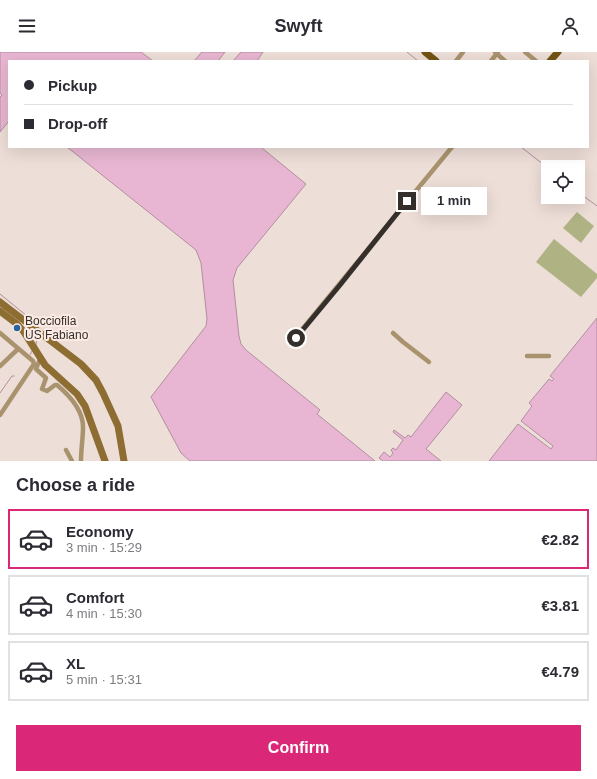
<!DOCTYPE html>
<html lang="en">
<head>
<meta charset="utf-8">
<style>
  :root { --surface:#fff; --page:#f7f7f7; --text:#2b2b33; --muted:#7c7c81; --line:#e1e1e2; --accent:#db2777 }
  body { margin:0; font-family:Arial,sans-serif; background:var(--page); color:var(--text); height:100vh; display:flex; flex-direction:column; font-size:15px; white-space:nowrap }
  * { box-sizing:border-box; margin:0 }
  p { font-size:13px; color:var(--muted) }
  .icon { flex:none; width:22px; height:22px; fill:none; stroke:currentColor; stroke-width:2; stroke-linecap:round; stroke-linejoin:round }
  .map { position:relative; height:409px; overflow:hidden }
  .panel { display:flex; flex-direction:column; background:var(--surface); flex:1 }
  .panel>* { flex:none }
  .hud { position:absolute; left:8px; top:8px; width:581px; height:88px; border-radius:0px; box-shadow:0 4px 16px #0002; display:grid; align-content:center; height:88px; padding:0 16px; background:var(--surface) }
  .buttons { position:absolute; left:541px; top:108px; display:grid; gap:8px }
  .buttons a { display:grid; place-items:center; width:44px; height:44px; border-radius:0px; background:var(--surface); box-shadow:0 4px 16px #0002; font-size:20px }
  .end { position:absolute; width:18px; height:18px; margin:-9px; border:5px solid #352f2c; background:#fff; box-shadow:0 0 0 2px #fff }
  .from { border-radius:50% }
  .bubble { position:absolute; height:28px; border-radius:0px; background:var(--surface); box-shadow:0 4px 16px #0002; font-size:13px; font-weight:700; line-height:28px; text-align:center }
  .hud b { display:flex; align-items:center; gap:14px; height:38px; font-size:15px }
  .hud b+b { border-top:1px solid var(--line) }
  .hud i { width:10px; height:10px; background:var(--text) }
  ul { padding:0; list-style:none }
  li { display:flex; align-items:center; gap:12px; height:60px; margin:0 8px 6px; padding:0 8px; border:2px solid var(--line); border-radius:0px }
  li div { flex:1 }
  li b { display:block; font-size:15px }
  li em { font-style:normal; font-weight:700 }
  li.on { border-color:var(--accent) }
  li>.icon { width:36px; height:36px; stroke-width:1.5 }
  h2 { padding:0 16px; font-size:18px; line-height:48px }
  .primary-button { display:flex; gap:8px; margin-top:auto; padding:8px 16px }
  .primary-button a { flex:1; height:46px; border-radius:0px; background:var(--accent); color:#fff; font-size:16px; font-weight:700; line-height:46px; text-align:center }
  header { display:flex; justify-content:space-between; align-items:center; height:52px; padding:0 16px; background:var(--surface); font-size:18px; font-weight:700 }
  .map>svg:first-child { display:block }
</style>
</head>
<body>
<header><svg class="icon" aria-label="menu" viewBox="0 0 24 24"><path d="M4 6h16M4 12h16M4 18h16"/></svg>Swyft<svg class="icon" aria-label="person" viewBox="0 0 24 24"><circle cx="12" cy="8" r="4"/><path d="M4 21q1-7 8-7t8 7"/></svg></header>
<div class="map">
<svg width="597" height="409" viewBox="0 0 597 409">
  <rect width="100%" height="100%" fill="#edded7"/>
  <g fill="#afb384">
    <path d="M 577,160 L 594,174 L 581,191 L 563,176 Z"/>
    <path d="M 554,187 L 597,222 L 597,226 L 581,245 L 536,210 Z"/>
  </g>
  <g fill="#e8b6d2" stroke="#b28ea0">
    <path d="M 0,0 L 141,0 L 153,9 L 9,9 L 9,69 L 0,80 L 0,45 L 2,43 L 0,41 Z"/>
    <path d="M 202,0 L 225,0 L 218,9 L 194,9 Z"/>
    <path d="M 241,0 L 263,0 L 257,9 L 233,9 Z"/>
    <path d="M 67,95 L 262,95 L 262,96 L 306,132 L 237,216 L 233,228 L 239,284 L 241,292 L 246,298 L 320,358 L 317,362 L 375,409 L 190,409 L 181,401 L 151,345 L 206,274 L 207,267 L 201,211 L 196,198 Z"/>
    <path d="M 597,266 L 597,409 L 489,409 L 518,372 L 551,397 L 553,394 L 521,369 L 532,354 L 529,351 L 549,327 L 552,329 L 554,327 L 550,324 Z"/>
    <path d="M 446,340 L 462,353 L 426,397 L 441,409 L 383,409 L 379,406 L 384,400 L 390,405 L 393,401 L 391,398 L 393,396 L 396,398 L 403,388 L 393,380 L 394,378 L 405,386 L 408,383 L 411,385 Z"/>
  </g>
  <g fill="none" stroke-linecap="round" stroke-linejoin="round">
    <g stroke="#b28ea0" stroke-width="1">
      <path d="M 407,0 L 418,9"/>
      <path d="M 521,95 L 548,116"/>
      <path d="M 578,140 L 597,154"/>
      <path d="M 0,242 L 38,273"/>
      <path d="M 36,293 L 37,283"/>
      <path d="M 30,303 L 32,299"/>
      <path d="M 0,341 L 12,324 L 14,324"/>
    </g>
    <g stroke="#a9936e" stroke-width="4.5">
      <path d="M 495,0 L 505,9"/>
      <path d="M 525,0 L 536,9"/>
      <path d="M 456,9 L 463,0"/>
      <path d="M 491,9 L 498,0"/>
      <path d="M 0,281 L 33,309 L 34,312 L 0,363"/>
      <path d="M 393,281 L 403,290 L 429,310"/>
      <path d="M 295,286 L 452,95"/>
      <path d="M 527,304 L 549,304"/>
      <path d="M 40,307 L 36,317 L 46,326 L 42,337 L 47,339 L 55,333 L 57,333 C 69,343 83,358 83,375 C 83,386 81,397 81,409"/>
      <path d="M 0,314 L 18,297"/>
      <path d="M 66,398 L 72,409"/>
    </g>
    <g stroke="#8d6d31" stroke-width="7">
      <path d="M 0,250 L 81,312 L 96,328 L 103,341 L 118,374 L 124,409"/>
      <path d="M 0,259 L 17,272 L 24,280 L 45,313 L 77,342 L 85,354 L 105,409"/>
    </g>
    <g stroke="#725314" stroke-width="7">
      <path d="M 425,0 L 436,9"/>
      <path d="M 550,9 L 558,0"/>
    </g>
  </g>
  <g fill="none" stroke-linecap="round" stroke-linejoin="round">
    <path stroke="#352f2c" stroke-width="5" d="M 296,286 L 340,233 L 407,149"/>
  </g>
  <circle fill="#27659c" stroke="#fbebe4" stroke-width="1.5" cx="17" cy="276" r="4"/>
  <g text-anchor="middle" stroke-width="4" stroke-linejoin="round" paint-order="stroke">
    <g font-size="12" fill="#352f2c" stroke="#fbebe4" text-anchor="start">
      <text x="25" y="273">Bocciofila<tspan x="25" dy="14">US Fabiano</tspan></text>
    </g>
  </g>
</svg>
<div class="buttons">
<a><svg class="icon" aria-label="locate" viewBox="0 0 24 24"><circle cx="12" cy="12" r="6"/><path d="M12 2v4M12 18v4M2 12h4M18 12h4"/></svg></a>
</div>
<i class="end from" style="left:296px;top:286px"></i>
<i class="end" style="left:407px;top:149px"></i>
<div class="bubble" style="left:421px;top:135px;width:66px">1 min</div>
<div class="hud">
<b><i class="from"></i>Pickup</b>
<b><i></i>Drop-off</b>
</div>
</div>
<section class="panel">
<h2>Choose a ride</h2>
<ul>
<li class="on"><svg class="icon" aria-label="car" viewBox="0 0 24 24"><path d="M5 17H2v-5l4-1 3-4h7l3 4 3 1v5h-3M9 17h6M6 11h13"/><circle cx="7" cy="17" r="2"/><circle cx="17" cy="17" r="2"/></svg><div><b>Economy</b><p>3 min · 15:29</p></div><em>€2.82</em></li>
<li><svg class="icon" aria-label="car" viewBox="0 0 24 24"><path d="M5 17H2v-5l4-1 3-4h7l3 4 3 1v5h-3M9 17h6M6 11h13"/><circle cx="7" cy="17" r="2"/><circle cx="17" cy="17" r="2"/></svg><div><b>Comfort</b><p>4 min · 15:30</p></div><em>€3.81</em></li>
<li><svg class="icon" aria-label="car" viewBox="0 0 24 24"><path d="M5 17H2v-5l4-1 3-4h7l3 4 3 1v5h-3M9 17h6M6 11h13"/><circle cx="7" cy="17" r="2"/><circle cx="17" cy="17" r="2"/></svg><div><b>XL</b><p>5 min · 15:31</p></div><em>€4.79</em></li>
</ul>
<div class="primary-button"><a>Confirm</a></div>
</section>
</body>
</html>
